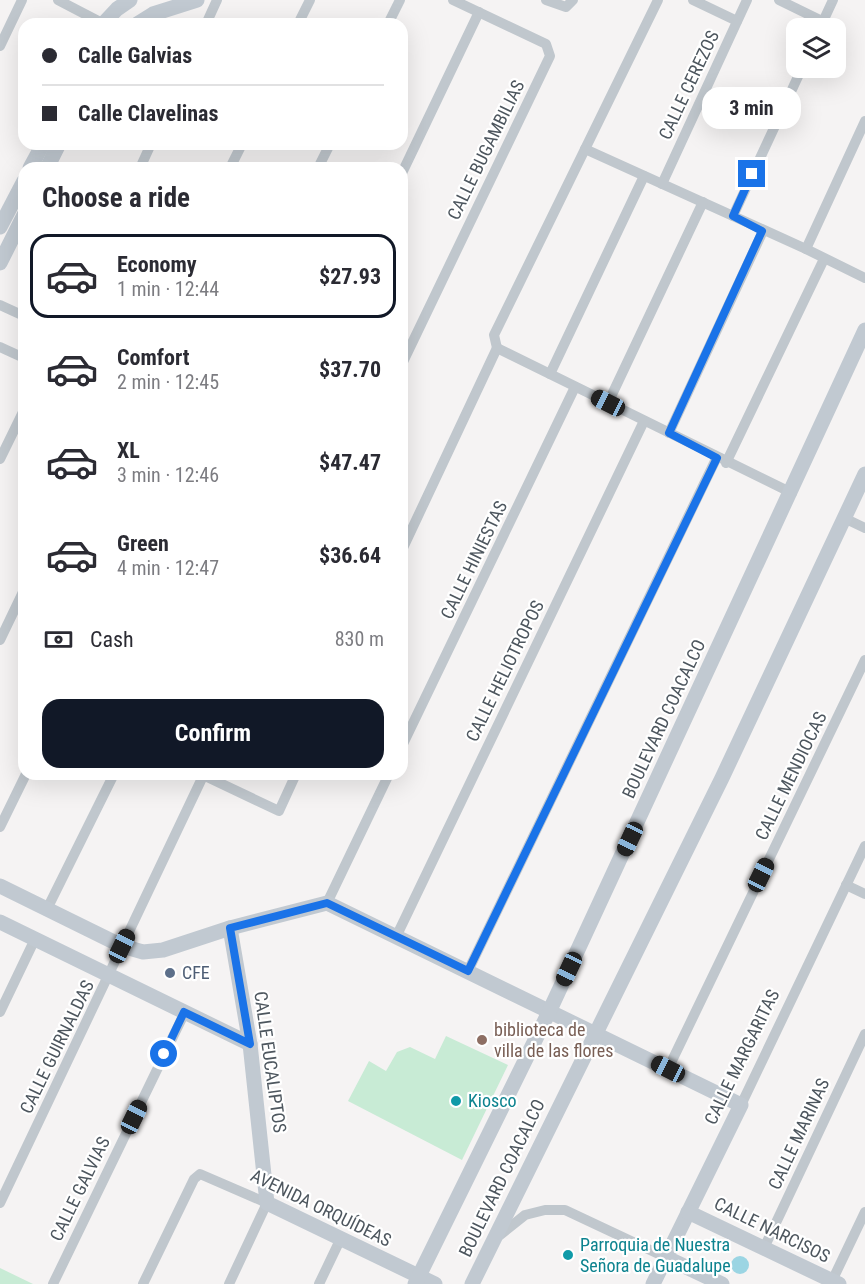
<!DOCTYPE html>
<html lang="en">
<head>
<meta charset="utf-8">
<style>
  :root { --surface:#fff; --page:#f7f7f7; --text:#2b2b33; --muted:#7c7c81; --line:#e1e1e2; --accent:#111827 }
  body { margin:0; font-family:"Roboto Condensed",sans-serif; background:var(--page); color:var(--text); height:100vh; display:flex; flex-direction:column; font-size:22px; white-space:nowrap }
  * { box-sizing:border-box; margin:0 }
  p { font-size:20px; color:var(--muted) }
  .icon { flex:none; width:33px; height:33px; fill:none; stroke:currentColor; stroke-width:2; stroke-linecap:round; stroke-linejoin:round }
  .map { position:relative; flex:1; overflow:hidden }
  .details { position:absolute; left:18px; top:162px; width:390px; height:618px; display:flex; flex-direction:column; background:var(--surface); border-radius:18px; box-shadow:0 6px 24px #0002 }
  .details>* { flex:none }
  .hud { position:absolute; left:18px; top:18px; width:390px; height:132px; border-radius:18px; box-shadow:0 6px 24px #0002; display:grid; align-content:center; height:132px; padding:0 24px; background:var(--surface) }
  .controls { position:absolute; left:786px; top:18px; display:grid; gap:12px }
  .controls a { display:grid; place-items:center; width:60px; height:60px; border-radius:12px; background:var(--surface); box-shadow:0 6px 24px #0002; font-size:30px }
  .end { position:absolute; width:27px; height:27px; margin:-14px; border:8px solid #1a73e8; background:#fff; box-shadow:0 0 0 3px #fff }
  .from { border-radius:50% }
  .bubble { position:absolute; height:42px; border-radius:18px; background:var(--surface); box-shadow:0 6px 24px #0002; font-size:20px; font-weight:700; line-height:42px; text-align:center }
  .car { position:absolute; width:18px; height:36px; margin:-18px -9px; border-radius:8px; box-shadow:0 0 4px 2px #0007; background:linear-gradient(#222 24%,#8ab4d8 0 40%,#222 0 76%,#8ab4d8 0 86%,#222 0) }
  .hud b { display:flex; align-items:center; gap:21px; height:57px; font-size:22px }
  .hud b+b { border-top:2px solid var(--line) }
  .hud i { width:15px; height:15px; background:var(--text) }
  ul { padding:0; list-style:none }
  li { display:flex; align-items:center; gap:18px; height:84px; margin:0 12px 9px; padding:0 12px; border:3px solid transparent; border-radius:18px }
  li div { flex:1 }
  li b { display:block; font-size:22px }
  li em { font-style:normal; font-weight:700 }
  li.active { border-color:var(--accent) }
  li>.icon { width:54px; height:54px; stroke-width:1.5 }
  h2 { padding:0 24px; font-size:27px; line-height:72px }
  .pay { display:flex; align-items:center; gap:15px; height:66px; padding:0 24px; font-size:22px }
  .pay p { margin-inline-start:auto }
  .action { display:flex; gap:12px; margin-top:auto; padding:12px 24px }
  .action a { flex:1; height:69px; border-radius:18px; background:var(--accent); color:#fff; font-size:24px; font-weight:700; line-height:69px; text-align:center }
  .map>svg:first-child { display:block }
</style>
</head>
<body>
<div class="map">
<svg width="865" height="1284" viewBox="0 0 865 1284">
  <rect width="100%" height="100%" fill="#f5f3f3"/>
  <g fill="#c8ebd5">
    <path d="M 446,1036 L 508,1065 L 462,1160 L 348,1101 L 369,1061 L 386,1071 L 397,1052 L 410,1047 L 435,1059 Z"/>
    <path d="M 0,1268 L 33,1284 L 0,1284 Z"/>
  </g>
  <circle fill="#9bd5e3" cx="740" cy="1265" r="9"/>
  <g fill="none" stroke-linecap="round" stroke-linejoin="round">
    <g stroke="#c0c7cd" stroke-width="10">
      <path d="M 58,0 L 104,24"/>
      <path d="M 546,0 L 566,7 L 573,0"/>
      <path d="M 693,0 L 737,21"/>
      <path d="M 779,0 L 824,22"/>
      <path d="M 206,24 L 217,0"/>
      <path d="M 298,24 L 310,0"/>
      <path d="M 388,24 L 400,0"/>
      <path d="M 820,28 L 833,0"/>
      <path d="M 0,46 L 22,0"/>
      <path d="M 585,149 L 806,249 L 865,278"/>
      <path d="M 140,168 L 151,144"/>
      <path d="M 230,168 L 242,144"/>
      <path d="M 318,168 L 330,144"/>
      <path d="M 402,173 L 479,12"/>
      <path d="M 662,184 L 747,0"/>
      <path d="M 733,216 L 802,68"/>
      <path d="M 806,249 L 865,121"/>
      <path d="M 0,305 L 24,316"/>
      <path d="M 0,347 L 24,358"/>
      <path d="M 497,348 L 494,335 L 658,0"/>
      <path d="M 497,348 L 792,493"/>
      <path d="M 402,364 L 550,56 L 546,44 L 453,0"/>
      <path d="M 550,374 L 644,176"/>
      <path d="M 608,403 L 703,202"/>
      <path d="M 669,433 L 763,231"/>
      <path d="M 0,459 L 24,410"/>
      <path d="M 726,463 L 824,259"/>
      <path d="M 844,518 L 865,528"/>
      <path d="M 402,550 L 497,348"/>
      <path d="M 0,640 L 24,590"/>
      <path d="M 402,746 L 575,387"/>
      <path d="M 203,775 L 279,811 L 296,774"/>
      <path d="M 0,827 L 26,774"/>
      <path d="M 846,885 L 865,894"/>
      <path d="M 327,903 L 389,774"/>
      <path d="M 47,909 L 114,774"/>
      <path d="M 397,935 L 644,421"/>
      <path d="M 468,971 L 717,457"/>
      <path d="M 0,1012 L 35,939"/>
      <path d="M 668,1069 L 865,660"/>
      <path d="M 741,1105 L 865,846"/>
      <path d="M 0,1203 L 204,774"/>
      <path d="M 500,1235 L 525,1215 L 545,1210 L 565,1210 L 665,1257"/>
      <path d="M 764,1248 L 865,1034"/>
      <path d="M 832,1281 L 865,1212"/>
      <path d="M 53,1284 L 185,1012"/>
      <path d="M 143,1284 L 194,1179 L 200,1174 L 267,1203 L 229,1284"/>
      <path d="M 319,1284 L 341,1238"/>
    </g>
    <g stroke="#c1c9d1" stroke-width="15">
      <path d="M 103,24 L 117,9 L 130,0"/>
      <path d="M 137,24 L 153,14 L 197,0"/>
      <path d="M 30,168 L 43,144"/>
      <path d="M 47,168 L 59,144"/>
      <path d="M 0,227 L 24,181"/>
      <path d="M 0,263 L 24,215"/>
      <path d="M 0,886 L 122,946 L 143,952 L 163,950 L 230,928 L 327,903 L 741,1105 L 653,1284"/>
      <path d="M 0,922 L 250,1044"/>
      <path d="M 230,928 L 250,1044 L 267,1203 L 435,1284"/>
      <path d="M 688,1212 L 839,1284"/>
      <path d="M 665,1257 L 722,1284"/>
      <path d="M 415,1284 L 549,1012 L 865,330"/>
      <path d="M 472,1284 L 722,778 L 865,474"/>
    </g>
  </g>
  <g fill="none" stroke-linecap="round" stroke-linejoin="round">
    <path stroke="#1a73e8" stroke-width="8" d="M 164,1054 L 184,1012 L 250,1044 L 230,928 L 327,903 L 468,971 L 717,458 L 669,433 L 762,231 L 733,216 L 752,174"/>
  </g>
  <circle fill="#5c6f8a" stroke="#fff" stroke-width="2" cx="170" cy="973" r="6"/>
  <circle fill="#8d6e63" stroke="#fff" stroke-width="2" cx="482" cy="1040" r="6"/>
  <g fill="#0f9aa8" stroke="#fff" stroke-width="2">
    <circle cx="456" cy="1101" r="6"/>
    <circle cx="568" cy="1255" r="6"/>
  </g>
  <g text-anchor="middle" stroke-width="4.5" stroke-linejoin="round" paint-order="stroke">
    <g font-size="18" fill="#4d565e" stroke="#fff">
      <text transform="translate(689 85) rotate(-65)" y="6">CALLE CEREZOS</text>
      <text transform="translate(486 150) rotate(-64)" y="6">CALLE BUGAMBILIAS</text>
      <text transform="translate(474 560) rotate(-64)" y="6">CALLE HINIESTAS</text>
      <text transform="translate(505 671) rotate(-64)" y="6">CALLE HELIOTROPOS</text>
      <text transform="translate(664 719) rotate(-65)" y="6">BOULEVARD COACALCO</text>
      <text transform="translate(791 776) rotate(-64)" y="6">CALLE MENDIOCAS</text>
      <text transform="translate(57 1047) rotate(-64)" y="6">CALLE GUIRNALDAS</text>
      <text transform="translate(742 1057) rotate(-64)" y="6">CALLE MARGARITAS</text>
      <text transform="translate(270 1062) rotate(82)" y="6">CALLE EUCALIPTOS</text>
      <text transform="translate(799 1134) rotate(-65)" y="6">CALLE MARINAS</text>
      <text transform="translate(502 1178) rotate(-64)" y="6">BOULEVARD COACALCO</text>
      <text transform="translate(80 1189) rotate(-64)" y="6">CALLE GALVIAS</text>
      <text transform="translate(321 1208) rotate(26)" y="6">AVENIDA ORQUÍDEAS</text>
      <text transform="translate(772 1230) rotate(26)" y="6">CALLE NARCISOS</text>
    </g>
    <g font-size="18" fill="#4e5e75" stroke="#fff" text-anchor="start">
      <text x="182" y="979">CFE</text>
    </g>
    <g font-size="18" fill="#785e54" stroke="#fff" text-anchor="start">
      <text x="494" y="1036">biblioteca de<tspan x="494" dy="21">villa de las flores</tspan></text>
    </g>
    <g font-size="18" fill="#0d838f" stroke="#fff" text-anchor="start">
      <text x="468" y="1107">Kiosco</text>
      <text x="580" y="1251">Parroquia de Nuestra<tspan x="580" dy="21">Señora de Guadalupe</tspan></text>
    </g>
  </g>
</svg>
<div class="controls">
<a><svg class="icon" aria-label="layers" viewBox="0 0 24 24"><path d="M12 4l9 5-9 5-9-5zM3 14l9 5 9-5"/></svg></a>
</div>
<i class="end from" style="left:164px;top:1054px"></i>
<i class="end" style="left:752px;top:174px"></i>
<div class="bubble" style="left:702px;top:87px;width:99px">3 min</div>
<i class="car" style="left:608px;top:403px;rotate:297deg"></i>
<i class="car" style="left:630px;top:839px;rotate:205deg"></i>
<i class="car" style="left:761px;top:875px;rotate:26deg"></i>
<i class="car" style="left:122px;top:946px;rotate:26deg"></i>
<i class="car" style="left:569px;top:969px;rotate:205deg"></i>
<i class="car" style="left:668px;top:1069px;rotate:297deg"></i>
<i class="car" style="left:134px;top:1117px;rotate:26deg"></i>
<div class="hud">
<b><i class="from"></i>Calle Galvias</b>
<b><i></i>Calle Clavelinas</b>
</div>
<section class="details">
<h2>Choose a ride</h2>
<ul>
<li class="active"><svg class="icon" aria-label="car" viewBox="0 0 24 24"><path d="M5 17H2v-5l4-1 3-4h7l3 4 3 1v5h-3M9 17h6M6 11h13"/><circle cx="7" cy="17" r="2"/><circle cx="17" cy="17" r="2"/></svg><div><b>Economy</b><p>1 min · 12:44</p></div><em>$27.93</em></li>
<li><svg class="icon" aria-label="car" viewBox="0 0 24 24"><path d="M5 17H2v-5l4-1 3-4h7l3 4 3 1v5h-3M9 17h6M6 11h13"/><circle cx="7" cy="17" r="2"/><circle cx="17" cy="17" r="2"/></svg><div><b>Comfort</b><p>2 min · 12:45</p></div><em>$37.70</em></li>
<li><svg class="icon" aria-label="car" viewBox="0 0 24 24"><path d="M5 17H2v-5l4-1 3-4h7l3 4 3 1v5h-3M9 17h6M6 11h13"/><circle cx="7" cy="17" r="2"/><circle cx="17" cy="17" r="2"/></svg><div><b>XL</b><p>3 min · 12:46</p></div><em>$47.47</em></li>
<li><svg class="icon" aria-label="car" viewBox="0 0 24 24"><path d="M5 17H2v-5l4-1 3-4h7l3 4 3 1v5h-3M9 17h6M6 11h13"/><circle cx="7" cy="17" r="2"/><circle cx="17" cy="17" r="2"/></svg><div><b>Green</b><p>4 min · 12:47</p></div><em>$36.64</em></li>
</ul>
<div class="pay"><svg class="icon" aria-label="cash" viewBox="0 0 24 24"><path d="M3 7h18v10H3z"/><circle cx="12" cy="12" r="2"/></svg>Cash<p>830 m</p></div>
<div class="action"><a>Confirm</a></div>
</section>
</div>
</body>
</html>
